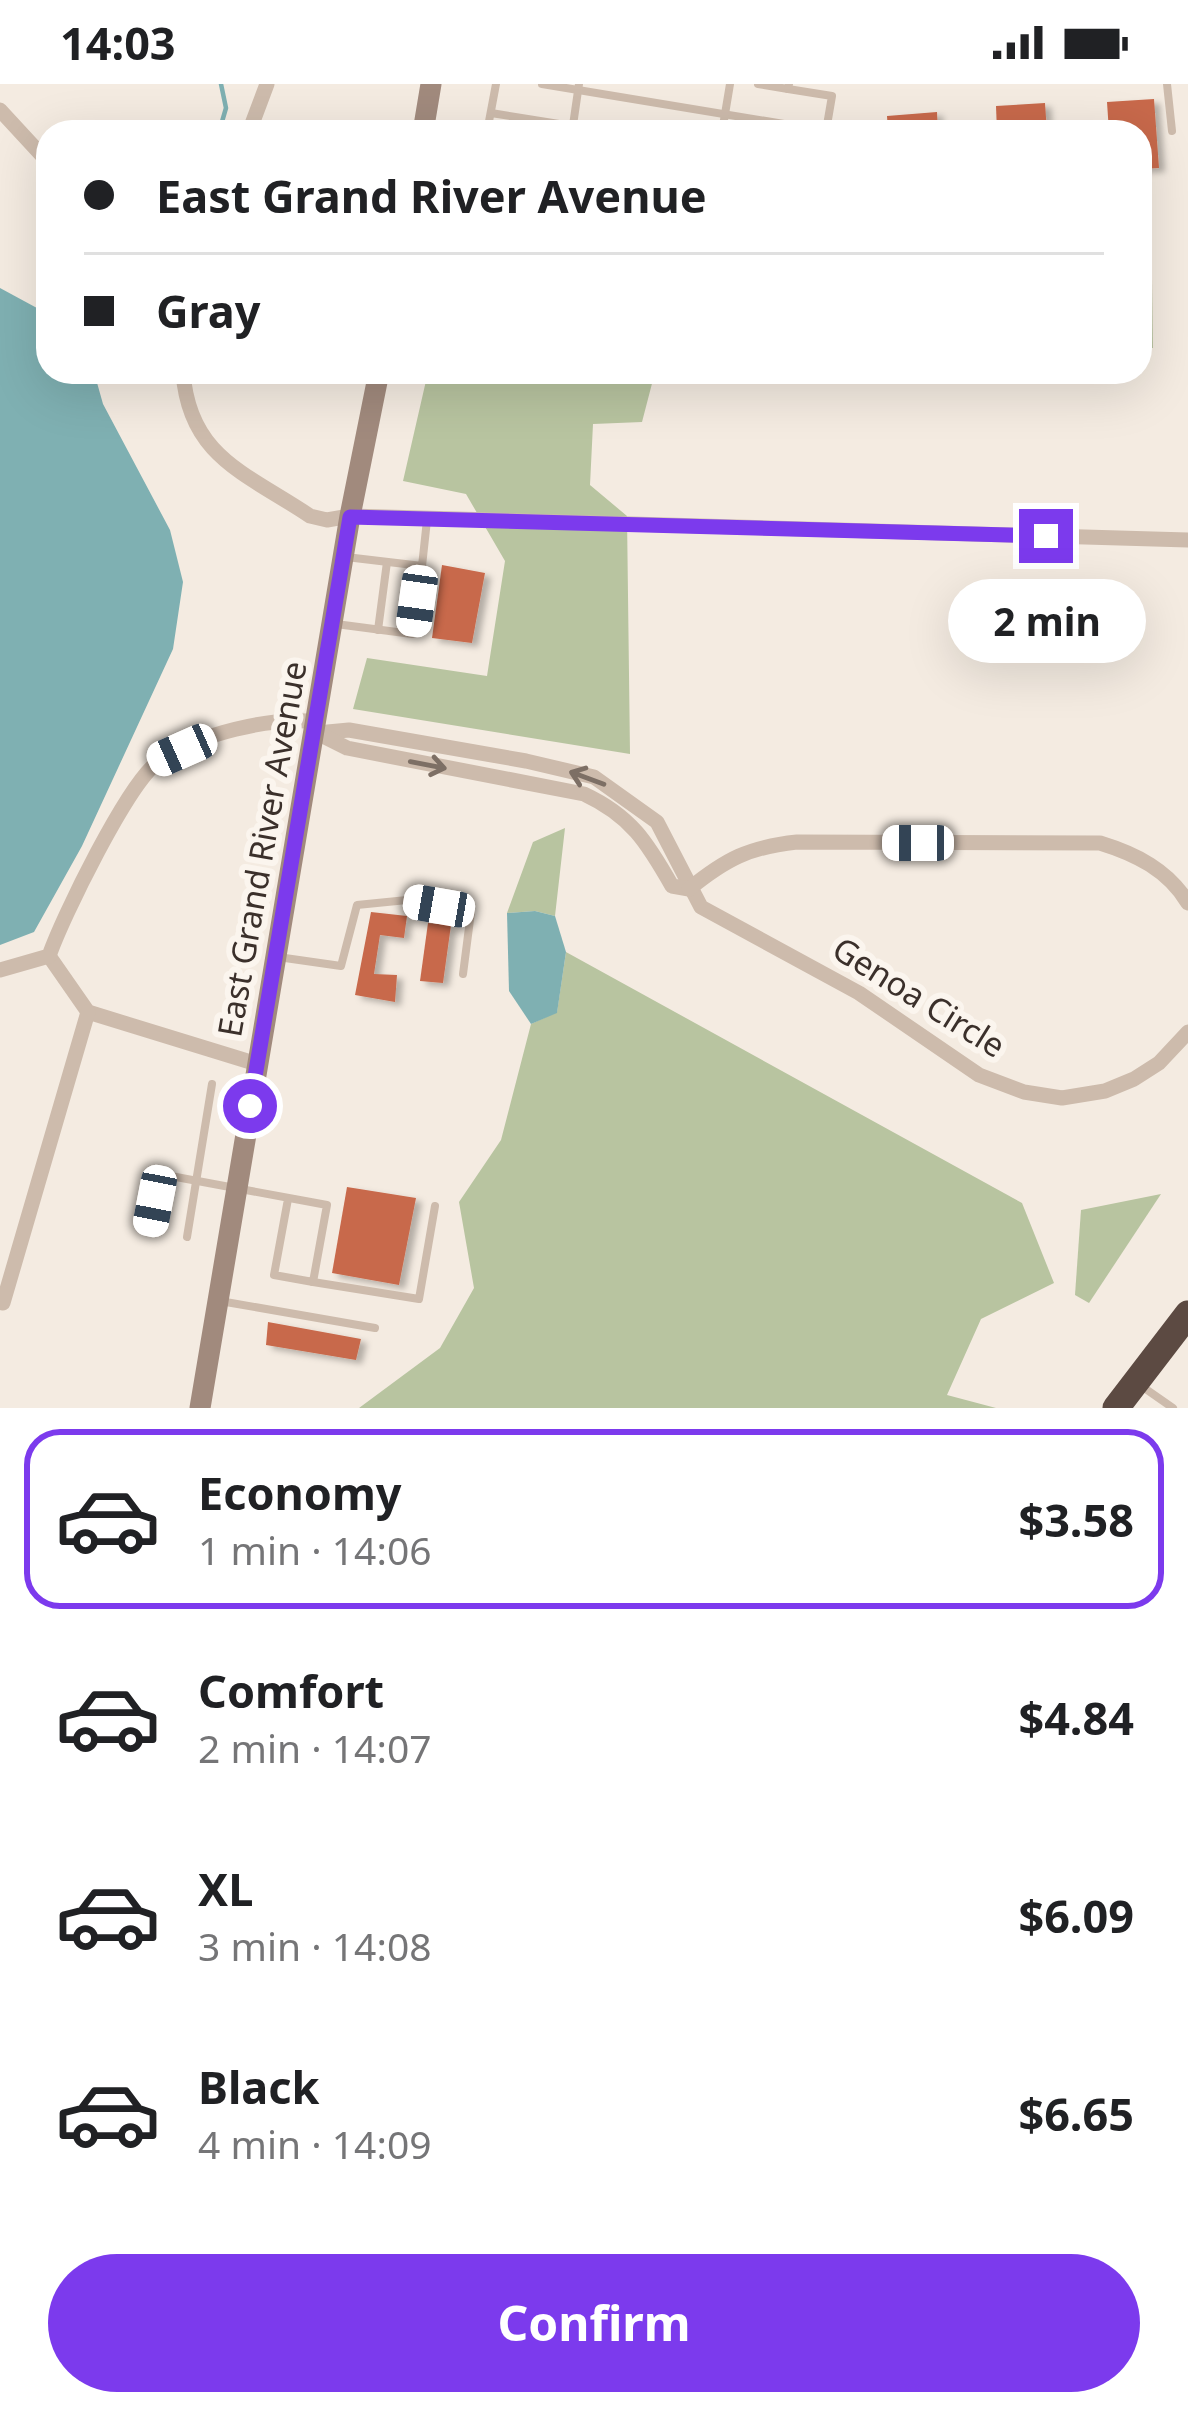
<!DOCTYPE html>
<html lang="en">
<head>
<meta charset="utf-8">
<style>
  :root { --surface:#fff; --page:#f2f2f2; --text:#202124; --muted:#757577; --line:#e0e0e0; --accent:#7c3aed }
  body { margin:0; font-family:"Noto Sans",sans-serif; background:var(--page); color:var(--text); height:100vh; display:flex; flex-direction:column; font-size:45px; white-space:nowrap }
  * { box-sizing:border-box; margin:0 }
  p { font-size:39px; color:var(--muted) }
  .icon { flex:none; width:66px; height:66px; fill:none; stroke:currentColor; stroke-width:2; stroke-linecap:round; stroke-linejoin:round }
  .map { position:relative; height:1324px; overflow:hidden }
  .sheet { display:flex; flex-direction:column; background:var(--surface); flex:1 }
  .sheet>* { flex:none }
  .guide { position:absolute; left:36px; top:36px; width:1116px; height:264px; border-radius:36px; box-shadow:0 12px 48px #0002; display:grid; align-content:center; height:264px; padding:0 48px; background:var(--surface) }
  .end { position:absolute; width:54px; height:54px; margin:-27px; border:15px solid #7c3aed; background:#fff; box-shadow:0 0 0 6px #fff }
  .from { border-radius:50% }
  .bubble { position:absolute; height:84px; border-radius:42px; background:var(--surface); box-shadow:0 12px 48px #0002; font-size:39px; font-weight:700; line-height:84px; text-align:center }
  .car { position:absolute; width:36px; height:72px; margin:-36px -18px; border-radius:15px; box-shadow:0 0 9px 3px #0007; background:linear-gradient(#fff 24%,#345 0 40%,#fff 0 76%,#345 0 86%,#fff 0) }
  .guide b { display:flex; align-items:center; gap:42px; height:114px; font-size:45px }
  .guide b+b { border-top:3px solid var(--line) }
  .guide i { width:30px; height:30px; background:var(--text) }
  ul { padding:21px 0 0; list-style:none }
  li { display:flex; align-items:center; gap:36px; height:180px; margin:0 24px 18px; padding:0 24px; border:6px solid transparent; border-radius:36px }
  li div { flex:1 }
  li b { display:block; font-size:45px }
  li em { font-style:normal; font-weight:700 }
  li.on { border-color:var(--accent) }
  li>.icon { width:108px; height:108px; stroke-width:1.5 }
  .cta { display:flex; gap:24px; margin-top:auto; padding:24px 48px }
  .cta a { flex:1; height:138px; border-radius:72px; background:var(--accent); color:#fff; font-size:48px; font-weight:700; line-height:138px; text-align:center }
  .status { display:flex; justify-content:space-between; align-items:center; height:84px; padding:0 60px; background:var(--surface); direction:ltr }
  .status svg { height:33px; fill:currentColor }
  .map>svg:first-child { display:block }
</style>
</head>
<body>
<div class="status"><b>14:03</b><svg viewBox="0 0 49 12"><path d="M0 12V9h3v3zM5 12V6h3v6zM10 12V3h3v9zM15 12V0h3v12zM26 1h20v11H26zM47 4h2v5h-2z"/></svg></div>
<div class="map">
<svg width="1188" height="1324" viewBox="0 0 1188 1324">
  <defs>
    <filter id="shadow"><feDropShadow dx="6" dy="4" stdDeviation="3" flood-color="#0004"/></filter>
  </defs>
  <rect width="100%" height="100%" fill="#f4ebe1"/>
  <g fill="#b8c4a0">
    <path d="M 1151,124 L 1153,264 L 1140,264 L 1140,126 Z"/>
    <path d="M 428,288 L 655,288 L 642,338 L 593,340 L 590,401 L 627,432 L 630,670 L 353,625 L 367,574 L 487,592 L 505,477 L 466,410 L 403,397 Z"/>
    <path d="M 565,744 L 555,832 L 535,827 L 507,829 L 533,758 Z"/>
    <path d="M 566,868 L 1022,1119 L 1054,1199 L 981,1235 L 947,1311 L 996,1324 L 359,1324 L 440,1264 L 474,1204 L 459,1118 L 501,1056 L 531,940 L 557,928 Z"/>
    <path d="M 1161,1110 L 1089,1219 L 1075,1211 L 1081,1126 Z"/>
  </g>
  <g fill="#7fb0b2">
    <path d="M 0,204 L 48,230 L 48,288 L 94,288 L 103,320 L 170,446 L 183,498 L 173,565 L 82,762 L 34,848 L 0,861 Z"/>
    <path d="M 535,827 L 555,832 L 566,868 L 557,929 L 531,940 L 509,907 L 507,829 Z"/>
  </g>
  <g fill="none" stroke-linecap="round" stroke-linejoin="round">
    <path stroke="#7fb0b2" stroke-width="4.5" d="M 219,48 L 226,24 L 221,0"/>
  </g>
  <g fill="#c8694b" filter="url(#shadow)">
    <path d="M 1154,15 L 1159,84 L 1140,85 L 1140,48 L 1109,48 L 1107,18 Z"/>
    <path d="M 1045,19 L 1047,48 L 997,48 L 996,22 Z"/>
    <path d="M 937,28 L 938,48 L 888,48 L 887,32 Z"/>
    <path d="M 442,481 L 485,489 L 472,559 L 432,554 Z"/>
    <path d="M 371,828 L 407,832 L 404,854 L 380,851 L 374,890 L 397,891 L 395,918 L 355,911 Z"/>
    <path d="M 428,839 L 451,841 L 443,899 L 420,897 Z"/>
    <path d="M 347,1103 L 416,1114 L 399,1201 L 332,1189 Z"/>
    <path d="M 268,1238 L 361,1255 L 356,1276 L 266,1261 Z"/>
  </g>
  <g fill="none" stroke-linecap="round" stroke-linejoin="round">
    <g stroke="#cdbbac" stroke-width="8">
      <path d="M 542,0 L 826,47"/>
      <path d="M 758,0 L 788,5"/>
      <path d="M 789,0 L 788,5 L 832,12 L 826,47"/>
      <path d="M 1167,0 L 1172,47"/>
      <path d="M 491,29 L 609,48"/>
      <path d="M 487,48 L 496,0"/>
      <path d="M 572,48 L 579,0"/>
      <path d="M 722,48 L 730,0"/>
      <path d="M 346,473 L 422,482 L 427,436"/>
      <path d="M 336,540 L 412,550 L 422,482"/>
      <path d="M 378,546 L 387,478"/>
      <path d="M 278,873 L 341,882 L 357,821 L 407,816 L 471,828 L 463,890"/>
      <path d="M 150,1143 L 160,1090 L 327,1121 L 313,1198 L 274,1191 L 288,1115"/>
      <path d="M 187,1153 L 212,1000"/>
      <path d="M 313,1198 L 419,1215 L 435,1122"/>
      <path d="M 220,1217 L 375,1244"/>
      <path d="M 1140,1301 L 1173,1324"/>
    </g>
    <g stroke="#cdbbac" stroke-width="15">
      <path d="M 0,26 L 48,78"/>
      <path d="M 249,48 L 267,0"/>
      <path d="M 183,288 C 189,373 246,389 310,432 L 327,436 L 350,432 L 1188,456"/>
      <path d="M 317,649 L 349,646 L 526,677 L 594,693 L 657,738 L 701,823 L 859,909 L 979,991 L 1024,1008 L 1062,1014 L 1105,1007 L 1134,995 L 1159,979 L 1188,948"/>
      <path d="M 319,650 L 347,664 L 584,710 C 631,732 647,758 672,802 L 689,805"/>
      <path d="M 689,805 C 726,775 749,763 797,758 L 1100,759 C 1136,770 1168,786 1188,819"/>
      <path d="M 49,872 L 88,928 L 257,980"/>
      <path d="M 0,886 L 49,872 C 62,834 128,699 158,678 C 197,650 272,632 318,638"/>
      <path d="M 3,1219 L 88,928"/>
    </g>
    <g stroke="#a18a7d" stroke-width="21">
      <path d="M 423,48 L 431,0"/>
      <path d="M 200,1324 L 350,432 L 379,288"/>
    </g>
    <path stroke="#5c4a42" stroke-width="27" d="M 1116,1324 L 1188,1230"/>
  </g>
  <defs><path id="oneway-shaft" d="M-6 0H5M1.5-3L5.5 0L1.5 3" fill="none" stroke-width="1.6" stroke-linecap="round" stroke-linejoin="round" transform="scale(3)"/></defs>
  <g stroke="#7d6f65">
    <use href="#oneway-shaft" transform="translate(428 681) rotate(11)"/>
    <use href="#oneway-shaft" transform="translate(587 694) rotate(-160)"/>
  </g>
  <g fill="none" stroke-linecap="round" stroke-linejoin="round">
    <path stroke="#7c3aed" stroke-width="15" d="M 250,1022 L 350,433 L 1046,452"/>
  </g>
  <g text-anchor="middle" stroke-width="12" stroke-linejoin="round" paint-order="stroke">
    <g font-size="33" fill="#3b302b" stroke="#fbf5ee">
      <text transform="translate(262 765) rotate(-80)" y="12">East Grand River Avenue</text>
      <text transform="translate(919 913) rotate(32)" y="12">Genoa Circle</text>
    </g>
  </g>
</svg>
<i class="end from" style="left:250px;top:1022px"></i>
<i class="end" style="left:1046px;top:452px"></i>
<div class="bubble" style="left:948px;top:495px;width:198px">2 min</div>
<i class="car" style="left:417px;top:517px;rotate:188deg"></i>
<i class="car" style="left:182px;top:666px;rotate:246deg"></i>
<i class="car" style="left:918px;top:759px;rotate:270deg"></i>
<i class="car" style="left:439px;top:822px;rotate:280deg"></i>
<i class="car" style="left:155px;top:1117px;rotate:191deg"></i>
<div class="guide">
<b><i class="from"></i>East Grand River Avenue</b>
<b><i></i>Gray</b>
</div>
</div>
<section class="sheet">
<ul>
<li class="on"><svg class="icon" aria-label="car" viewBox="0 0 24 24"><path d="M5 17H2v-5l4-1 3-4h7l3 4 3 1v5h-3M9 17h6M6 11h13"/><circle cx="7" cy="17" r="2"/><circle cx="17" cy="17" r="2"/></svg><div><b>Economy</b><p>1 min · 14:06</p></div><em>$3.58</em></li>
<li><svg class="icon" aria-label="car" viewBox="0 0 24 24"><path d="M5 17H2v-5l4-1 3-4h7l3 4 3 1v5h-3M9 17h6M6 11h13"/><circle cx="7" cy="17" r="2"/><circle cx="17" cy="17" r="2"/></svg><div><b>Comfort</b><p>2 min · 14:07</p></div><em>$4.84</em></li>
<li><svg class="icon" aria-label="car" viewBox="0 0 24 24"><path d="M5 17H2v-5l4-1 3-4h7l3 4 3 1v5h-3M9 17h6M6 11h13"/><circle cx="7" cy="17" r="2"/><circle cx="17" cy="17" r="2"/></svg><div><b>XL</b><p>3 min · 14:08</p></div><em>$6.09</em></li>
<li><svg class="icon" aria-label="car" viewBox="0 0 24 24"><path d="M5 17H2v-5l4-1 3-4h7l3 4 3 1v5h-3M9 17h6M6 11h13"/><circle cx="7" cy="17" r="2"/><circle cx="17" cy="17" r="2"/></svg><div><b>Black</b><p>4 min · 14:09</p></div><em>$6.65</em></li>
</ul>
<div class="cta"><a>Confirm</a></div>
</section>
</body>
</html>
